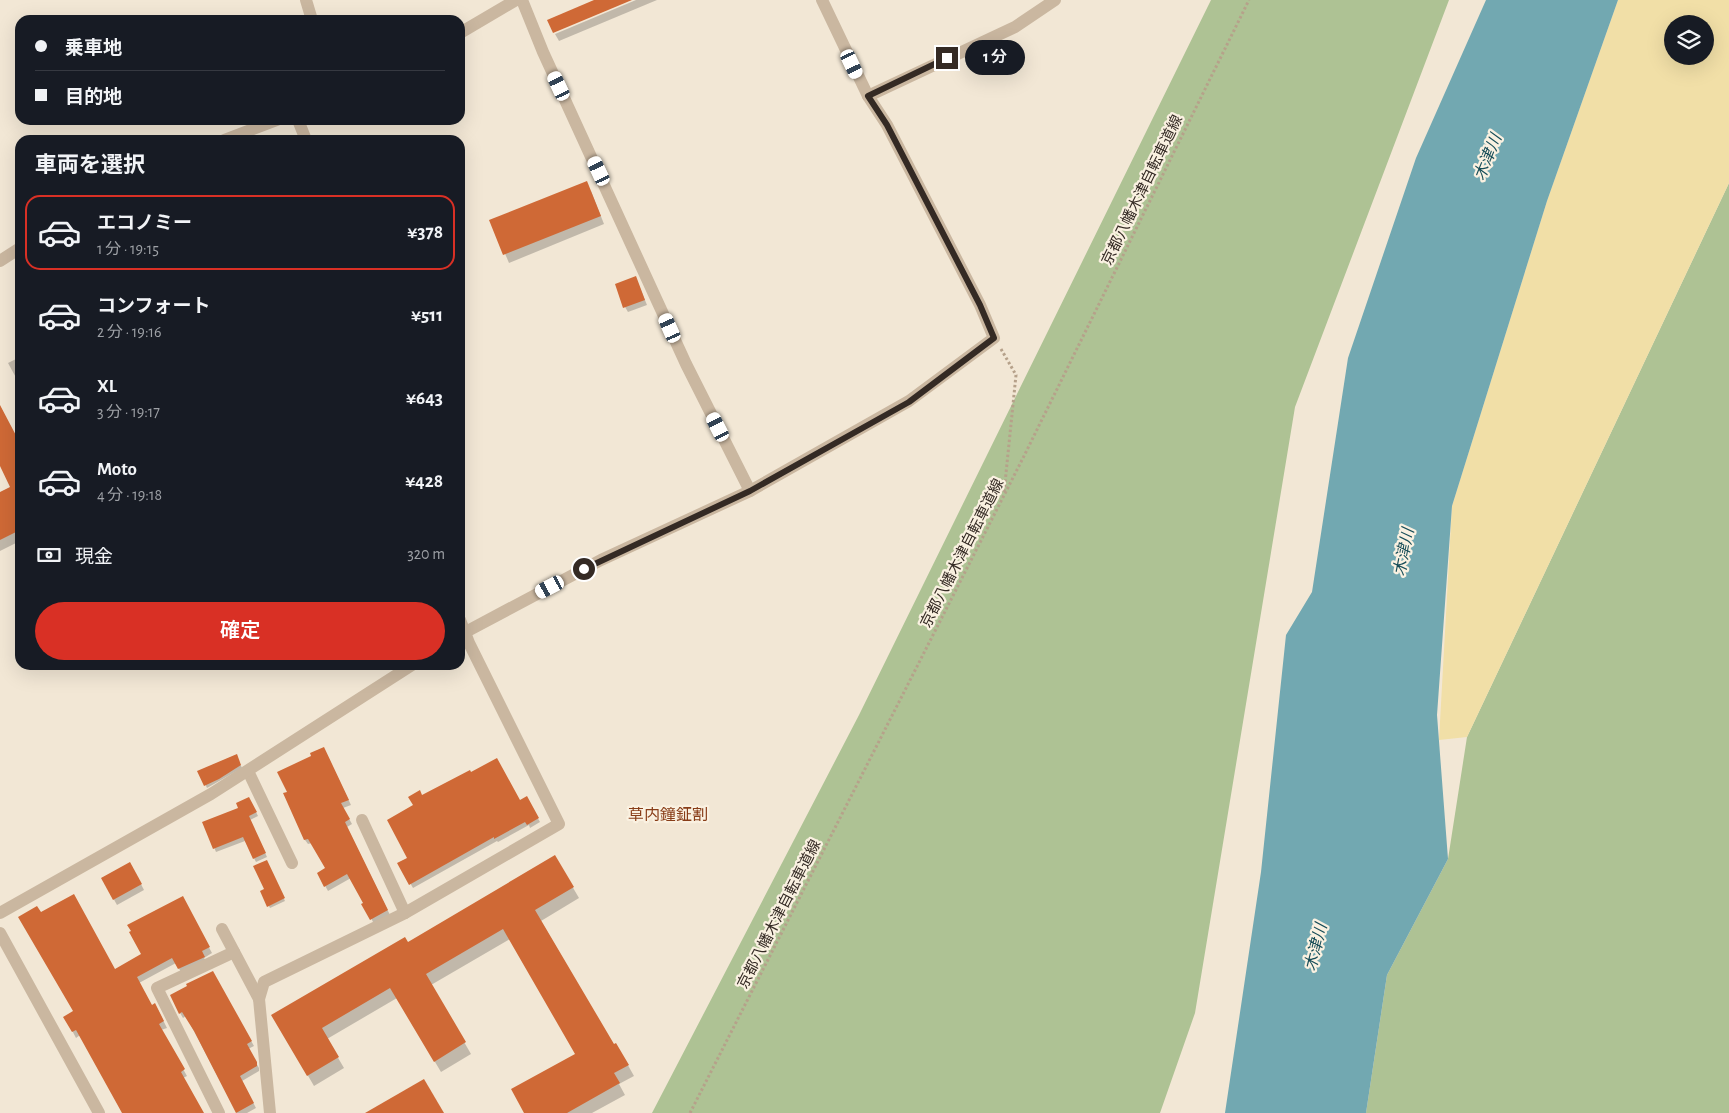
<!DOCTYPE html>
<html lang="ja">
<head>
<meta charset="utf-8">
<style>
  :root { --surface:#171b24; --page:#242831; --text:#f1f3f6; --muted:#9ea1a6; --line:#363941; --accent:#d93025 }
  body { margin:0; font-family:"Alegreya Sans","Noto Sans JP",sans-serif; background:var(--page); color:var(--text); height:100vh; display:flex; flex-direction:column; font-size:19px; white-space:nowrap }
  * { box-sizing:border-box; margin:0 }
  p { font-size:16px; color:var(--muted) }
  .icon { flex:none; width:28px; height:28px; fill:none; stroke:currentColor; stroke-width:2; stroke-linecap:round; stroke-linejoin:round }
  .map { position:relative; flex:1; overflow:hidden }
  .side { position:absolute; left:15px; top:135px; width:450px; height:535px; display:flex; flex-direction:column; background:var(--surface); border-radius:15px; box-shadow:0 5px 20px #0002 }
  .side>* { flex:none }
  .hud { position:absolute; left:15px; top:15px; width:450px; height:110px; border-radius:15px; box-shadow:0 5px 20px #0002; display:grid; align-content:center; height:110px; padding:0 20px; background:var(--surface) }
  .buttons { position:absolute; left:1664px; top:15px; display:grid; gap:10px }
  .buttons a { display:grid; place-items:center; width:50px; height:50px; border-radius:50%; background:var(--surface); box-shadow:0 5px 20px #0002; font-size:25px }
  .end { position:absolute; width:22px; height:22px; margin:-11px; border:6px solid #342a24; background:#fff; box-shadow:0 0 0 2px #fff }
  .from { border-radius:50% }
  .bubble { position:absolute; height:35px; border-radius:18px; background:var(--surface); box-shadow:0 5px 20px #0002; font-size:16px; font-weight:600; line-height:35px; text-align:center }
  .car { position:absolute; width:15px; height:30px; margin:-15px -8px; border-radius:6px; box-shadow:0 0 4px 1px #0007; background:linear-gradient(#fff 24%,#345 0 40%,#fff 0 76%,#345 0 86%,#fff 0) }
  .hud b { display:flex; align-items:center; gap:18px; height:48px; font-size:19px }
  .hud b+b { border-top:1px solid var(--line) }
  .hud i { width:12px; height:12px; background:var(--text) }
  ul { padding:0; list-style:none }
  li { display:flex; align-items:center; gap:15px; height:75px; margin:0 10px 8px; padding:0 10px; border:2px solid transparent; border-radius:15px }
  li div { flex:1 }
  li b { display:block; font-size:19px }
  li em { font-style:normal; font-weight:600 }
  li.active { border-color:var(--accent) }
  li>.icon { width:45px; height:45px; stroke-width:1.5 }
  h2 { padding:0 20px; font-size:22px; line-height:60px }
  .pay { display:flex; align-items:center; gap:12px; height:55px; padding:0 20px; font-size:19px }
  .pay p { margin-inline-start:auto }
  .action { display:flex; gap:10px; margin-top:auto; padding:10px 20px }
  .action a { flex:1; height:58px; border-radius:30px; background:var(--accent); color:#fff; font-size:20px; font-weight:600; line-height:58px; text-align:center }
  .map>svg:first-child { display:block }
</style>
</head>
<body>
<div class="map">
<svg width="1729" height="1113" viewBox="0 0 1729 1113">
  <rect width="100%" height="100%" fill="#f2e7d5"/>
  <g fill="#aec294">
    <path d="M 1211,0 L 1449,0 L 1295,407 L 1195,1013 L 1160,1113 L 652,1113 L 859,715 Z"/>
    <path d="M 1729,183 L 1729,1113 L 1366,1113 L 1387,975 L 1448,859 L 1467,737 Z"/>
  </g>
  <path fill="#f1dfa7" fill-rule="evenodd" d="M 1618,0 L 1729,0 L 1729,183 L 1467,737 L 1439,740 L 1452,506 L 1547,201 ZM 1672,24 L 1705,24 L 1705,56 L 1672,56 Z"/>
  <path fill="#72a8b1" d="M 1486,0 L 1618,0 L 1547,201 L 1452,506 L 1437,715 L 1448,859 L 1387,975 L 1366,1113 L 1225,1113 L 1261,872 L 1286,635 L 1312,592 L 1348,358 L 1416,158 Z"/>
  <g fill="#0003">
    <path d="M 636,0 L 657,0 L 559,41 L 555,34 Z"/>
    <path d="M 591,191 L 604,224 L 509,263 L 491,221 Z"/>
    <path d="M 636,278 L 647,305 L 628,312 L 625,307 Z"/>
    <path d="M 20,357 L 20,385 L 8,363 Z"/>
    <path d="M 0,406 L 20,445 L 20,541 L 0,551 L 0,493 L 12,487 L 0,464 Z"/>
    <path d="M 326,753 L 351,805 L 343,808 L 352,824 L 347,827 L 390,915 L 374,924 L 351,878 L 328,891 L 318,873 L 327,869 L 312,843 L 308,844 L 305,840 L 285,794 L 288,792 Z"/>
    <path d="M 236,755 L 242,768 L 207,788 L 199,771 Z"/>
    <path d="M 422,796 L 520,802 L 526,798 L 540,822 L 530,828 L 529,825 L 498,842 L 497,841 L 413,888 L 399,864 L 408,858 L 414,806 Z"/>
    <path d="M 251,802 L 258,816 L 250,820 L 267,857 L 256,862 L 245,841 L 216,852 L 204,823 L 240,809 Z"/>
    <path d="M 555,857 L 579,898 L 541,921 L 614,1046 L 616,1044 L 634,1076 L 619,1084 L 625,1095 L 592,1113 L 526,1113 L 577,1054 L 510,939 L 431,985 L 471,1054 L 441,1072 L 397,998 L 327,1039 L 344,1068 L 314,1086 L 273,1016 L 408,944 Z"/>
    <path d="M 266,861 L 285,901 L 270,908 L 261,892 L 265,890 Z"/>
    <path d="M 130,863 L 144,890 L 117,905 L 102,878 Z"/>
    <path d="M 182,897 L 212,953 L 204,958 L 207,963 L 182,974 L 176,963 L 139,983 L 152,1006 L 158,1010 L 167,1028 L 161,1030 L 187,1076 L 183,1078 L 203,1113 L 123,1113 L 80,1035 L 76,1038 L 65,1017 L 75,1012 L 40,914 L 114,970 L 143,955 Z"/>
    <path d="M 212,972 L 254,1046 L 248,1049 L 259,1068 L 259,1071 L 242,1081 L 256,1108 L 247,1113 L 237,1113 L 186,1016 L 183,1018 L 180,1013 Z"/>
  </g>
  <g fill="#cf6936">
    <path d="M 594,0 L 632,0 L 553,33 L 547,20 Z"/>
    <path d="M 587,181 L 601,216 L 503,255 L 489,220 Z"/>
    <path d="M 636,276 L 645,300 L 623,308 L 615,284 Z"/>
    <path d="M 0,405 L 20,443 L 20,530 L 0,540 L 0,492 L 10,487 L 0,466 Z"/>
    <path d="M 324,747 L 349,800 L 341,803 L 350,819 L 345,822 L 388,910 L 370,920 L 361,904 L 363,903 L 347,874 L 324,887 L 317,873 L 325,868 L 308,839 L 304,840 L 283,793 L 287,792 L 277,772 L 311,756 L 310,753 Z"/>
    <path d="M 237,754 L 241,765 L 219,779 L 204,786 L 197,771 Z"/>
    <path d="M 497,758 L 520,800 L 527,796 L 539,818 L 527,825 L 525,822 L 494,839 L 494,837 L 409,885 L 397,863 L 407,858 L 387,820 L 413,805 L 408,797 L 420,790 L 422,795 L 470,770 L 471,772 Z"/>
    <path d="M 249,797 L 257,812 L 249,816 L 266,853 L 253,859 L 243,837 L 213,849 L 202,822 L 238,808 L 236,803 Z"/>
    <path d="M 555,855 L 574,887 L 535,910 L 614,1044 L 616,1043 L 629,1065 L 614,1073 L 620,1083 L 567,1113 L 524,1113 L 511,1089 L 575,1054 L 503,929 L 426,974 L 466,1042 L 434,1062 L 390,988 L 322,1028 L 339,1057 L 307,1076 L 271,1015 L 405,937 L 408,942 Z"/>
    <path d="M 267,860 L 285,898 L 267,907 L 260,891 L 264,889 L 253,866 Z"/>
    <path d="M 130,862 L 142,884 L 113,900 L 101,878 Z"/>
    <path d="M 74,894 L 115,969 L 141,954 L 129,932 L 131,931 L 127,925 L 183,896 L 210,947 L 202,951 L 205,957 L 178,969 L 172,958 L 137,977 L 152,1005 L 155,1003 L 164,1021 L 159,1024 L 185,1069 L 181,1072 L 204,1113 L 122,1113 L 76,1030 L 72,1032 L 63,1017 L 73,1011 L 18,917 L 37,906 L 41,912 Z"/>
    <path d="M 213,971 L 252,1041 L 247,1044 L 257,1062 L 257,1066 L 240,1076 L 254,1103 L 236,1113 L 194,1031 L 182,1012 L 179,1014 L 170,995 L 187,986 L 186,984 Z"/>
    <path d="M 424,1079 L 444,1113 L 365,1113 Z"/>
  </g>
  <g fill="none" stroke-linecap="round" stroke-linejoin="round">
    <g stroke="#b6a18a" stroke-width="3" stroke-dasharray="2.5 2.5" stroke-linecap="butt">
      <path d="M 1001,349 L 1016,375 L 1004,493"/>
      <path d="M 690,1113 L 1023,458 L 1249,0"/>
    </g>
    <g stroke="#cab7a0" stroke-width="12">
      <path d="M 306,0 L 312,20"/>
      <path d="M 522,0 L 543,52 L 686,364 L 750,491"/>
      <path d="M 460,33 L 516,0"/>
      <path d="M 868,96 L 1015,27 L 1055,0"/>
      <path d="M 298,120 L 306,140"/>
      <path d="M 224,140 L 277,120"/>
      <path d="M 0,261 L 20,248"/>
      <path d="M 460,635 L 601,560 L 750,491 L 909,401 L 994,338 L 980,305 L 887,125 L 868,96 L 822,0"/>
      <path d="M 248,771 L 292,863"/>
      <path d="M 362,820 L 405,913"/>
      <path d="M 0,913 L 211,794 L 412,665"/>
      <path d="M 222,929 L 259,999"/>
      <path d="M 0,933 L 99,1113"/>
      <path d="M 219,1113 L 157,988 L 234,952"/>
      <path d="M 270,1113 L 259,999 L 264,982 L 405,913 L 559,824 L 469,643 L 460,620"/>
    </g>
  </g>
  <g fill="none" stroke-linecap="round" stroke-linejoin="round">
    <path stroke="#342a24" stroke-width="6" d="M 584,569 L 750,491 L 909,402 L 994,338 L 980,305 L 887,125 L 868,96 L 947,58"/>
  </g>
  <g text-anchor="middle" stroke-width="4.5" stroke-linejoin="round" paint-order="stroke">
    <g font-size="15" fill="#342a24" stroke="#faf1e1">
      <text transform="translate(1142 190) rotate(-64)" y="5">京都八幡木津自転車道線</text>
      <text transform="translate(962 553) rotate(-63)" y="5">京都八幡木津自転車道線</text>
      <text transform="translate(779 914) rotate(-63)" y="5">京都八幡木津自転車道線</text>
    </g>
    <g font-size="16" font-style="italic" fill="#174d58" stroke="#faf1e1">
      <text transform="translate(1487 157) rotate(-68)" y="6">木津川</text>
      <text transform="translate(1403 552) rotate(-79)" y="6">木津川</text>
      <text transform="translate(1315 947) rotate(-76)" y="6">木津川</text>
    </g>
    <g font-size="16" fill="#883d18" stroke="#faf1e1">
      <text x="668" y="820">草内鐘鉦割</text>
    </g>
  </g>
</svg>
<div class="buttons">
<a><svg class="icon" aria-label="layers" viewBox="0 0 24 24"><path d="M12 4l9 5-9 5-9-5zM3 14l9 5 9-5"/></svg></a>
</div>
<i class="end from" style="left:584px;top:569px"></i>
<i class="end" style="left:947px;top:58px"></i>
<div class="bubble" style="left:965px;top:40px;width:60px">1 分</div>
<i class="car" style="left:852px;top:64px;rotate:155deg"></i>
<i class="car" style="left:559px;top:86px;rotate:335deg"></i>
<i class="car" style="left:599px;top:171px;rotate:335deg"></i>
<i class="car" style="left:670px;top:328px;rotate:336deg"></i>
<i class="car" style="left:718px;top:427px;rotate:333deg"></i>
<i class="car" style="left:550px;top:587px;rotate:242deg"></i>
<div class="hud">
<b><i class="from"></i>乗車地</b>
<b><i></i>目的地</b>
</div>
<section class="side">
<h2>車両を選択</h2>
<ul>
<li class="active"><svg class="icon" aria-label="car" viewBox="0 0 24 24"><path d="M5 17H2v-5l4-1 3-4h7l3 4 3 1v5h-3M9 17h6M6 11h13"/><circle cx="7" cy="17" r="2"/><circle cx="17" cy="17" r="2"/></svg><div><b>エコノミー</b><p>1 分 · 19:15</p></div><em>¥378</em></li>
<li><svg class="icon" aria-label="car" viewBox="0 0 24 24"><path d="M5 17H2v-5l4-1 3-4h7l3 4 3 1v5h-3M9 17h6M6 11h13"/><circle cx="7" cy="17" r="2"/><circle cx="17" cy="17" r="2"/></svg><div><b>コンフォート</b><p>2 分 · 19:16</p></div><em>¥511</em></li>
<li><svg class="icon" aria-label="car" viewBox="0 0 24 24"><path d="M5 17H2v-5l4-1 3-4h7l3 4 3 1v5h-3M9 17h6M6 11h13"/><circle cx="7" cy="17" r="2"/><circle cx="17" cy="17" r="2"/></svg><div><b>XL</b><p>3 分 · 19:17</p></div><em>¥643</em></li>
<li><svg class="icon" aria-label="car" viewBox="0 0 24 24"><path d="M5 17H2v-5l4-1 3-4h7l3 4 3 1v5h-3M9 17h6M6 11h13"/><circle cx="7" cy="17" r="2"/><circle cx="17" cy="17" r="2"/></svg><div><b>Moto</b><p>4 分 · 19:18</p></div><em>¥428</em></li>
</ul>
<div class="pay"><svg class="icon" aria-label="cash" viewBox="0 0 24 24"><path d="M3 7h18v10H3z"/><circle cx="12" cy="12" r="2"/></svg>現金<p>320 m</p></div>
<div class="action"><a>確定</a></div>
</section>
</div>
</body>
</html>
